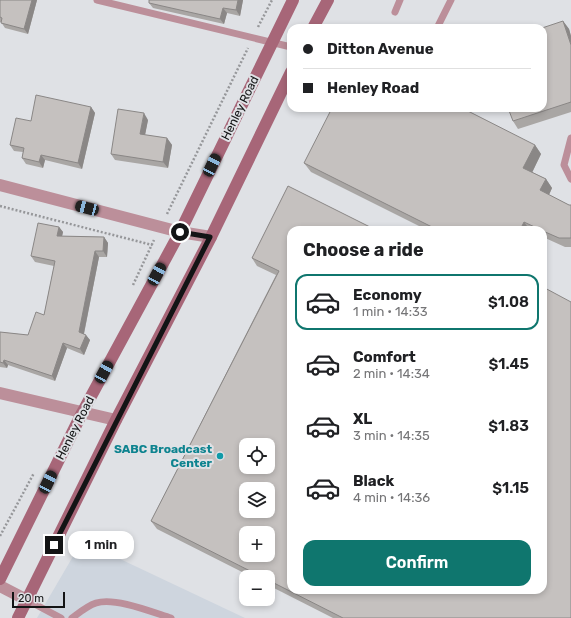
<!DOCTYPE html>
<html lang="en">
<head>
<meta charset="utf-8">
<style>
  :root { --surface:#fff; --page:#f6f6f6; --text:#202124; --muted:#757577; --line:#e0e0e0; --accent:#0f766e }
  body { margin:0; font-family:Rubik,sans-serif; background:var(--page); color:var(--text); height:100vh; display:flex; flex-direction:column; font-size:15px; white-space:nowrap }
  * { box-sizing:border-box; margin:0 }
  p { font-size:13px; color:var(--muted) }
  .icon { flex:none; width:22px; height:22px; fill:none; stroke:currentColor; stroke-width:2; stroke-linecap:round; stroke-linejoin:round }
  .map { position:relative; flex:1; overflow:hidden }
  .sheet { position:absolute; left:287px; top:226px; width:260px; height:368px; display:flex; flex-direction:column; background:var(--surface); border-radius:12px; box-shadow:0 2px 6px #0003 }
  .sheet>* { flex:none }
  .guide { position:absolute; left:287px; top:24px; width:260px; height:88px; border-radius:12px; box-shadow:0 2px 6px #0003; display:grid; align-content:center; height:88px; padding:0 16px; background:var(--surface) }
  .controls { position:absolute; left:239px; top:438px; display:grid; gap:8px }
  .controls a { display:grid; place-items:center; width:36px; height:36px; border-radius:8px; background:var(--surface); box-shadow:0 2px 6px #0003; font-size:20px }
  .scale { position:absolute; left:12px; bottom:10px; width:53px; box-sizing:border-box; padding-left:4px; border:2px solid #131415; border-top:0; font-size:11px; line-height:14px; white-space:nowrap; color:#131415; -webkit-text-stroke:3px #dfe1e5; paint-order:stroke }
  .end { position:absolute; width:18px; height:18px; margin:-9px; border:5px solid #131415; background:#fff; box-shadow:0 0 0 2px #fff }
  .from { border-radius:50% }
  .bubble { position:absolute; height:28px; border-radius:12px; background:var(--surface); box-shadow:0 2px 6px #0003; font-size:13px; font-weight:600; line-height:28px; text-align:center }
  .car { position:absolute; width:12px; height:24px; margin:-12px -6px; border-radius:5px; box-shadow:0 0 3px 1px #0007; background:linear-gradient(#222 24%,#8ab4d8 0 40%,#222 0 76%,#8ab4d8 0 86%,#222 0) }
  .guide b { display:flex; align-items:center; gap:14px; height:38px; font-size:15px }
  .guide b+b { border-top:1px solid var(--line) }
  .guide i { width:10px; height:10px; background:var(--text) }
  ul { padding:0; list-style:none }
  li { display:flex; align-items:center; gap:12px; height:56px; margin:0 8px 6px; padding:0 8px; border:2px solid transparent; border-radius:12px }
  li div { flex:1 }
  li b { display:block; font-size:15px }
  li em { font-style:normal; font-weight:600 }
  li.active { border-color:var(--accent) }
  li>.icon { width:36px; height:36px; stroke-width:1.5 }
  h2 { padding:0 16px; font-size:18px; line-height:48px }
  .button { display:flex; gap:8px; margin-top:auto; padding:8px 16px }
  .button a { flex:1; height:46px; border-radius:12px; background:var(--accent); color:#fff; font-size:16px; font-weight:600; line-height:46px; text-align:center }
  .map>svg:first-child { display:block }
</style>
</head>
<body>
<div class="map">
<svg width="571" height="618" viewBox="0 0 571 618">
  <rect width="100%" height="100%" fill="#dfe1e5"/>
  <path fill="#ced5de" d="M 82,541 L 245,618 L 37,618 Z"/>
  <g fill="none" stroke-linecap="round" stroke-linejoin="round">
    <g stroke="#96979a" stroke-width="2.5" stroke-dasharray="2 2" stroke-linecap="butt">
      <path d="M 258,27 L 272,0"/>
      <path d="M 0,206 L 152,245"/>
      <path d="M 167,214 L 248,48"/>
      <path d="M 133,285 L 154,240"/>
      <path d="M 0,536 L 34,473"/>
    </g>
    <g stroke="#bc8f9a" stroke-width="7">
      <path d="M 97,0 L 291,47"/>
      <path d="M 395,12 L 400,0"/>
      <path d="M 437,28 L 451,0"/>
      <path d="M 571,138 L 564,165 L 571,179"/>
      <path d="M 27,600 L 61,618"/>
      <path d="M 72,618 C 80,612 87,606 96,603 C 115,597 152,612 171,618"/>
    </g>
    <g stroke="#bc8f9a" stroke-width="12">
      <path d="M 0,185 L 180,232 L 211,237"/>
      <path d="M 0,393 L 116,420"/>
      <path d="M 0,586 L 27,600"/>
    </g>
    <g stroke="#a76678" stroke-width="12">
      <path d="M 313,28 L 328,0"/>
      <path d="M 0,579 L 82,413 L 180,232 L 293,0"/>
      <path d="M 18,618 L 116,420 L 211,237 L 291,72"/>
    </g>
  </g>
  <g fill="#a9a6a4">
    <path d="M 0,0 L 37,0 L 28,34 L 5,28 L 1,22 L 0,22 Z"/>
    <path d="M 243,0 L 240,16 L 227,13 L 224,24 L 153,8 L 149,3 Z"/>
    <path d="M 563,21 L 569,29 L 571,36 L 571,112 L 518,129 L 513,121 Z"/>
    <path d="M 91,107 L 95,113 L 82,169 L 45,160 L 43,168 L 26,164 L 22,158 L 23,152 L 14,151 L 10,145 L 31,121 Z"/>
    <path d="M 148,120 L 145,135 L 167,138 L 172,145 L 168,168 L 115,160 L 111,154 Z"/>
    <path d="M 535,145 L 541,154 L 532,172 L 546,179 L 552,188 L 549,195 L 569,205 L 571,205 L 571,247 L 565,247 L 543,237 L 543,230 L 427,230 L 311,172 L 304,163 Z"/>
    <path d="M 288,186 L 571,618 L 333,618 L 268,585 L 268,577 L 252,577 L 157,529 L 151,521 L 276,275 L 257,266 L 252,258 Z"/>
    <path d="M 59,227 L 63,232 L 62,236 L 104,237 L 108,243 L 107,257 L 99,257 L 84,334 L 90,340 L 84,355 L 67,348 L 55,381 L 8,365 L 7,368 L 0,367 L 0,332 L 28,335 L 44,315 L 54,266 L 35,262 L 31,256 Z"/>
  </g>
  <g fill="#8a8786">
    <path d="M 32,0 L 37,0 L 28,34 L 24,29 Z"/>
    <path d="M 238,0 L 243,0 L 240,16 L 236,10 Z"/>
    <path d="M 223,8 L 227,13 L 224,24 L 220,19 Z"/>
    <path d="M 563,21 L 569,29 L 571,36 L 571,45 Z"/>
    <path d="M 91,107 L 95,113 L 82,169 L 78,163 Z"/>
    <path d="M 144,113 L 148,120 L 144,140 L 140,134 Z"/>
    <path d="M 167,138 L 172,145 L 168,168 L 163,162 Z"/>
    <path d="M 535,145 L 541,154 L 530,177 L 523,168 Z"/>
    <path d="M 41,155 L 45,160 L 43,168 L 39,162 Z"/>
    <path d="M 546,179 L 552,188 L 547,199 L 540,190 Z"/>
    <path d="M 524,222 L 530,230 L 520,230 Z"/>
    <path d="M 59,227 L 63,232 L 61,241 L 57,236 Z"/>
    <path d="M 104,237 L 108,243 L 107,257 L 103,251 Z"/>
    <path d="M 95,251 L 99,257 L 83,338 L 79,332 Z"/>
    <path d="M 86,335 L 90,340 L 84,355 L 80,349 Z"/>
    <path d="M 63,343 L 67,348 L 55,381 L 52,376 Z"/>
    <path d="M 4,360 L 8,365 L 7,368 L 3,363 Z"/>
  </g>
  <g fill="#c5c1bf" stroke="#8a8786" fill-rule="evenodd">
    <path d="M 0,0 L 32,0 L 24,29 L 1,23 L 2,18 L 0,17 Z"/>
    <path d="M 149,0 L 238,0 L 236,10 L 223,8 L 220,19 L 149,3 Z"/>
    <path d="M 563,21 L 571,45 L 571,102 L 513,121 L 508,108 L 543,108 L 543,28 L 542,28 Z"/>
    <path d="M 36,95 L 91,107 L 78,163 L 41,155 L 39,162 L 22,158 L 24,148 L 10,145 L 16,118 L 31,121 Z"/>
    <path d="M 332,108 L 462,108 L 535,145 L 523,168 L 546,179 L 540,190 L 569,205 L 571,205 L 571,238 L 559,238 L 543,231 L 543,230 L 541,230 L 524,222 L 520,230 L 494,230 L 492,229 L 492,230 L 438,230 L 304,163 Z"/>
    <path d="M 118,109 L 144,113 L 140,134 L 167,138 L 163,162 L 111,154 Z"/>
    <path d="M 288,186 L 376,230 L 291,230 L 291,590 L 543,590 L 543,287 L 571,302 L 571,618 L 343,618 L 268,580 L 268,577 L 262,577 L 151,521 L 279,271 L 252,258 ZM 246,445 L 268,445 L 268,467 L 246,467 ZM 246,489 L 268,489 L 268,511 L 246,511 ZM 246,533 L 268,533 L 268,555 L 246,555 Z"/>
    <path d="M 38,223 L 59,227 L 57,236 L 104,237 L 103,251 L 95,251 L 79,332 L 86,335 L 80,349 L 63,343 L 52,376 L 4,360 L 3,363 L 0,362 L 0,332 L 28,335 L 36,312 L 44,315 L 55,261 L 31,256 Z"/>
  </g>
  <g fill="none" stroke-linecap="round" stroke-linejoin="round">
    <path stroke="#131415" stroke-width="5" d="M 54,545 L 210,237 L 180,232"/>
  </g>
  <circle fill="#0f9aa8" stroke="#dfe1e5" stroke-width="1.5" cx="220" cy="456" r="4"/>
  <g text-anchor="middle" stroke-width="4" stroke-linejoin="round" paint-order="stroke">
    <g font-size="12" fill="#131415" stroke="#dfe1e5">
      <text transform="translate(240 108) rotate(-64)" y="4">Henley Road</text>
      <text transform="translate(75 428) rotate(-63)" y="4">Henley Road</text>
    </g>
    <g font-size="12" font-weight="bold" fill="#0d838f" stroke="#dfe1e5" text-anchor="end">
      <text x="212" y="453">SABC Broadcast<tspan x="212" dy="14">Center</tspan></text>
    </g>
  </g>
</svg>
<div class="controls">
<a><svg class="icon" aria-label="locate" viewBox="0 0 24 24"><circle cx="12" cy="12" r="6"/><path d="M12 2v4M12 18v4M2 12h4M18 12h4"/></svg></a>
<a><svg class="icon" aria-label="layers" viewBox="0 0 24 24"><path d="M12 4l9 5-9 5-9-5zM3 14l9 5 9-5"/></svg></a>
<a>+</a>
<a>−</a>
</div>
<div class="scale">20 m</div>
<i class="end from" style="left:180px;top:232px"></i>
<i class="end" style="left:54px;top:545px"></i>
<div class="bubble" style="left:68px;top:531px;width:66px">1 min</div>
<i class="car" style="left:212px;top:165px;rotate:26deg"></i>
<i class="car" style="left:87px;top:208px;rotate:285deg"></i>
<i class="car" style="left:157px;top:274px;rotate:28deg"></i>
<i class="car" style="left:104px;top:372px;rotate:29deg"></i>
<i class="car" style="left:48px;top:482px;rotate:26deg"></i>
<div class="guide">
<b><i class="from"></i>Ditton Avenue</b>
<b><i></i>Henley Road</b>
</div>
<section class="sheet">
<h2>Choose a ride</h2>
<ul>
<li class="active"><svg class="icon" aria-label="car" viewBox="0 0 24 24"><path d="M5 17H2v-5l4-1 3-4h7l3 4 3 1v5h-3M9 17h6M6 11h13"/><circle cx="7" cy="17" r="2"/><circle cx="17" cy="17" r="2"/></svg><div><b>Economy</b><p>1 min · 14:33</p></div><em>$1.08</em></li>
<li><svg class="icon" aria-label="car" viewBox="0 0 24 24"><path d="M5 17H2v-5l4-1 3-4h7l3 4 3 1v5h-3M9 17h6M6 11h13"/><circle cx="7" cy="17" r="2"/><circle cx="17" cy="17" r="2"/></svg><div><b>Comfort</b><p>2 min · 14:34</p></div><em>$1.45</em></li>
<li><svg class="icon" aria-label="car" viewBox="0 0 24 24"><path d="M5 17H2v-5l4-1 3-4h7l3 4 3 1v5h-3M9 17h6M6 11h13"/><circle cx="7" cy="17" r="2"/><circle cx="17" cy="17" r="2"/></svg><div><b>XL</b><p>3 min · 14:35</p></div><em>$1.83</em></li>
<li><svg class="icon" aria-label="car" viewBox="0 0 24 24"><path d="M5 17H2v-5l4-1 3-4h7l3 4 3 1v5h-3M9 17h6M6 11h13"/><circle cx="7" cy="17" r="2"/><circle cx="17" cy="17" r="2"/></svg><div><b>Black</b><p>4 min · 14:36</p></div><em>$1.15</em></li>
</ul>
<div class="button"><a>Confirm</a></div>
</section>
</div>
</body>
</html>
